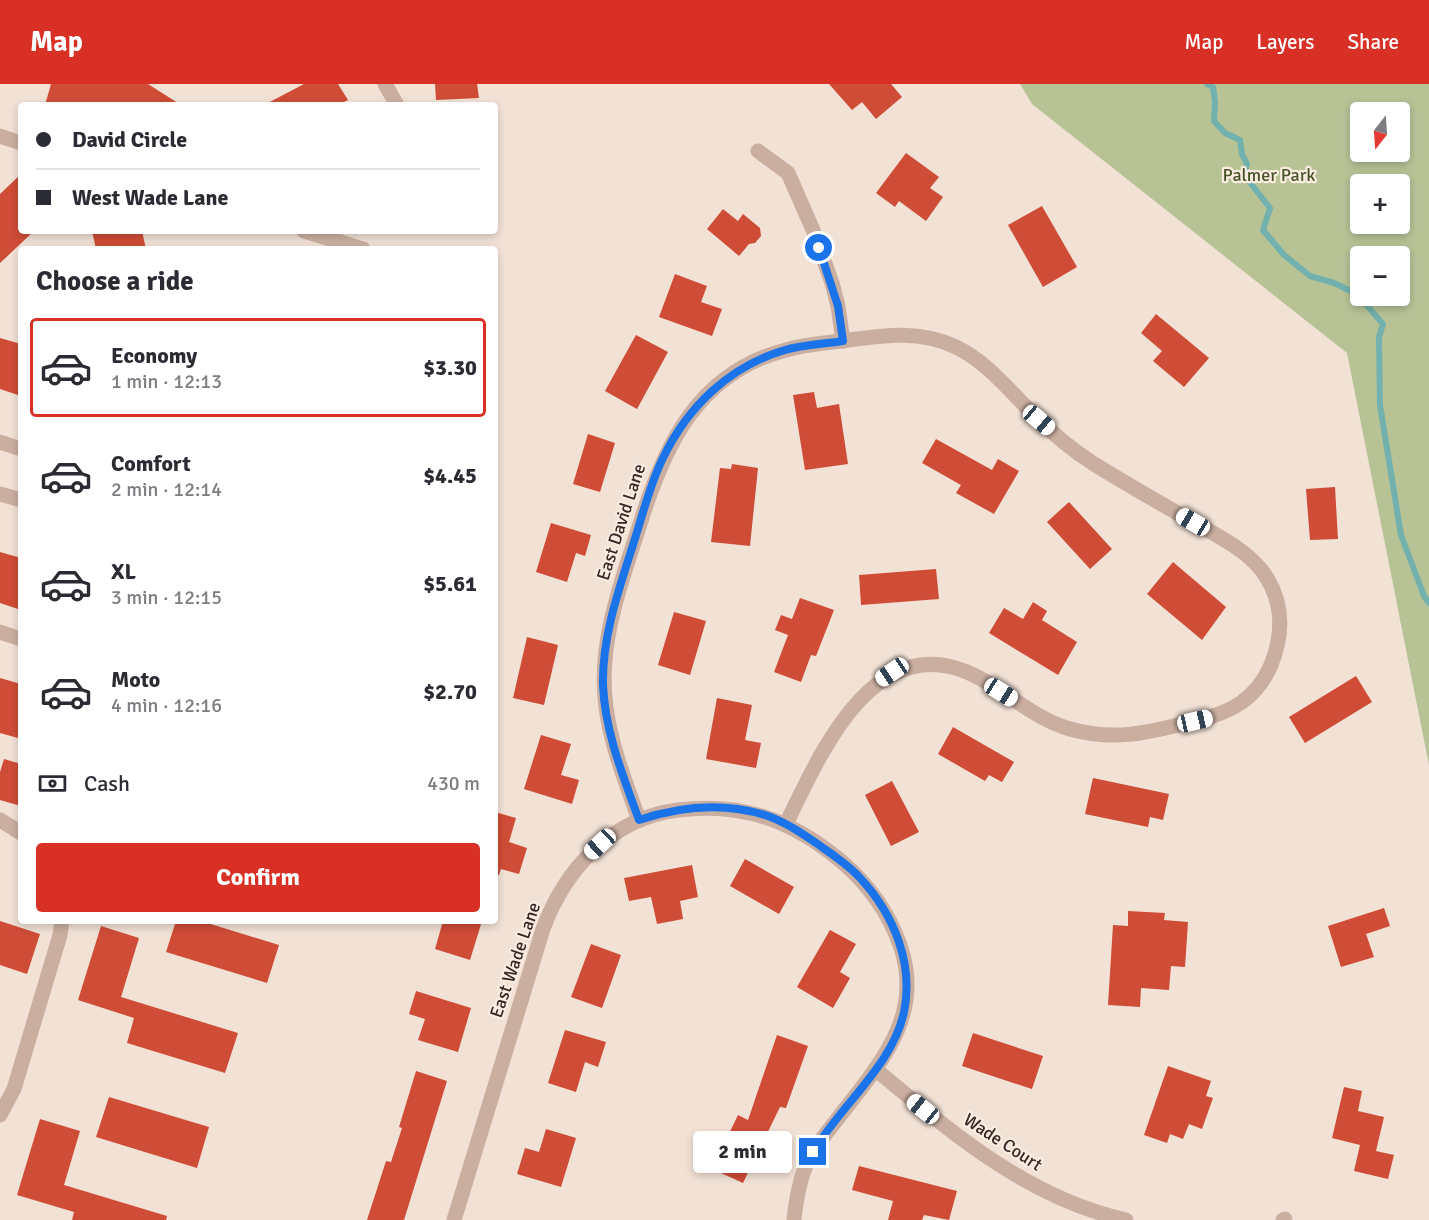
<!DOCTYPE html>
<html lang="en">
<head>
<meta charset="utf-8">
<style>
  :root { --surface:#fff; --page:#f2f2f3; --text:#2b2b33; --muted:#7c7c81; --line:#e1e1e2; --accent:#d93025 }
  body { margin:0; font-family:Signika,sans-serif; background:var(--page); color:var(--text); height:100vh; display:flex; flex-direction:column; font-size:22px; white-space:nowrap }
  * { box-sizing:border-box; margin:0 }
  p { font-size:20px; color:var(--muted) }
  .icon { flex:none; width:33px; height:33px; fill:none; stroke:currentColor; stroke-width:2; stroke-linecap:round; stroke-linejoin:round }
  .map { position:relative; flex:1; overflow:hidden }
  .drawer { position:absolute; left:18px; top:162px; width:480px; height:678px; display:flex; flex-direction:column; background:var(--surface); border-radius:6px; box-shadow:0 3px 9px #0003 }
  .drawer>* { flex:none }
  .guide { position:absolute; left:18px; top:18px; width:480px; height:132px; border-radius:6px; box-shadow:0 3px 9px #0003; display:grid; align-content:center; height:132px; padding:0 18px; background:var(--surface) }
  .needle { width:39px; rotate:197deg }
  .fabs { position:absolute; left:1350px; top:18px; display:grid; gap:12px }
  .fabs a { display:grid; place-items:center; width:60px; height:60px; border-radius:6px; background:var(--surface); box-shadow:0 3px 9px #0003; font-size:30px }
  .end { position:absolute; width:27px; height:27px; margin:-14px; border:8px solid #1a73e8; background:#fff; box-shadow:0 0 0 3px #fff }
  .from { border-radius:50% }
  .bubble { position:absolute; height:42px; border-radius:6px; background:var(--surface); box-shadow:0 3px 9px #0003; font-size:20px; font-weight:700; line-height:42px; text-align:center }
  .car { position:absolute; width:18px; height:36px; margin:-18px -9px; border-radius:8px; box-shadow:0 0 4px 2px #0007; background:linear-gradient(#fff 24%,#345 0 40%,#fff 0 76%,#345 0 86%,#fff 0) }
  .guide b { display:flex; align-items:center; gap:21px; height:57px; font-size:22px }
  .guide b+b { border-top:2px solid var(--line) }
  .guide i { width:15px; height:15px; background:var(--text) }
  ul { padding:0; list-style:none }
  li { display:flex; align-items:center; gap:18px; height:99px; margin:0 12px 9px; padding:0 6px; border:3px solid transparent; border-radius:6px }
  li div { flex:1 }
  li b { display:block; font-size:22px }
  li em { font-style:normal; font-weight:700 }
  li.selected { border-color:var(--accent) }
  li>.icon { width:54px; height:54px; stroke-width:1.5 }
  h2 { padding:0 18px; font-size:27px; line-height:72px }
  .pay { display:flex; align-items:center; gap:15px; height:66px; padding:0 18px; font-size:22px }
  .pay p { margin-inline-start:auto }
  .action { display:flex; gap:12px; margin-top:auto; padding:12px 18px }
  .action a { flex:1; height:69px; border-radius:6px; background:var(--accent); color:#fff; font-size:24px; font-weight:700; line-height:69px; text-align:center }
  header { display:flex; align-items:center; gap:36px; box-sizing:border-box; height:84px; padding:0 30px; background:var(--accent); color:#fff }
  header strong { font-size:28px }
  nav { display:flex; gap:33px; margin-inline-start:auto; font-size:21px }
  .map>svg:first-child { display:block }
</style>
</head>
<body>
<header>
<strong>Map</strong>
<nav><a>Map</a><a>Layers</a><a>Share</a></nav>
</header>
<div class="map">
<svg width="1429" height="1136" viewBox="0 0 1429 1136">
  <rect width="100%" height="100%" fill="#f2e1d5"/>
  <path fill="#b7c295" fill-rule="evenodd" d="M 1020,0 L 1429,0 L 1429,681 L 1347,269 L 1032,20 ZM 1360,28 L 1400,28 L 1400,68 L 1360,68 ZM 1360,100 L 1400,100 L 1400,140 L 1360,140 ZM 1360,172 L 1400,172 L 1400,212 L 1360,212 Z"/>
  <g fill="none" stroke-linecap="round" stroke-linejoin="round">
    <path stroke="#72b1ad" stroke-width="6" d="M 1207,0 L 1213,3 L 1215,18 L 1214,37 L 1225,49 L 1240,56 L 1242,70 L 1247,80 L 1244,91 L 1270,124 L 1263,146 L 1284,171 L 1310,192 L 1334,199 L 1357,210 L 1383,240 L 1379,253 L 1380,321 L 1401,451 L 1424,512 L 1429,519"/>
  </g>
  <g fill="#cf4c37">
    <path d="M 51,0 L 148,0 L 181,21 L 45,21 Z"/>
    <path d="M 304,0 L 338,0 L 348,16 L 338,21 L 264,21 Z"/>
    <path d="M 435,0 L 477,0 L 479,14 L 436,16 Z"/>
    <path d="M 829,0 L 891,0 L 902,13 L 876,35 L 862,18 L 852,26 Z"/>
    <path d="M 906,69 L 939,93 L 930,104 L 943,113 L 926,137 L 899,117 L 895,123 L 876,109 Z"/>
    <path d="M 21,90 L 21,147 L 34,147 L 0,179 L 0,110 Z"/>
    <path d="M 1042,122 L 1077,183 L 1043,203 L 1008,141 Z"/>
    <path d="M 723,125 L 738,137 L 743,130 L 760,144 L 761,152 L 755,159 L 749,160 L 739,172 L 707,145 Z"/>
    <path d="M 92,147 L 142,147 L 146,165 L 96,165 Z"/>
    <path d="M 675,190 L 707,202 L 701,218 L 722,225 L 712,252 L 659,233 Z"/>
    <path d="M 1156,230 L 1209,274 L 1184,303 L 1153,277 L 1162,267 L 1141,249 Z"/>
    <path d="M 636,251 L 668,268 L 637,325 L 605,307 Z"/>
    <path d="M 0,254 L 21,260 L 21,312 L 0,305 Z"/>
    <path d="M 814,308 L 817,324 L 839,320 L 848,380 L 805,386 L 793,311 Z"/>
    <path d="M 588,350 L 615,359 L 600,408 L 573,400 Z"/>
    <path d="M 936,355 L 992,386 L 998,375 L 1019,387 L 994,430 L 956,409 L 961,401 L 922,379 Z"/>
    <path d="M 732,380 L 758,384 L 750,462 L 711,458 L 720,384 L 731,385 Z"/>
    <path d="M 1335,403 L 1338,455 L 1310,456 L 1306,405 Z"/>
    <path d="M 1069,418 L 1112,465 L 1090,485 L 1047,438 Z"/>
    <path d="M 551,439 L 591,451 L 585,472 L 576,469 L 567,498 L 536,488 Z"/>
    <path d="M 0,468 L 21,474 L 21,526 L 0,519 Z"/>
    <path d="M 1173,478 L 1226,523 L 1202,556 L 1147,510 Z"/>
    <path d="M 936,485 L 939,515 L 861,521 L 859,491 Z"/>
    <path d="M 800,514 L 834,526 L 816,572 L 811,571 L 801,598 L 774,588 L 788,551 L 775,546 L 781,531 L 792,535 Z"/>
    <path d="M 1033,518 L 1047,527 L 1042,536 L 1077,558 L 1058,591 L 989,549 L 1004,524 L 1023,535 Z"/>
    <path d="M 674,528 L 706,537 L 690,591 L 658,581 Z"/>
    <path d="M 527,553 L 558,561 L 544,621 L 513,614 Z"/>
    <path d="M 1356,592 L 1372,618 L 1305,659 L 1289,633 Z"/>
    <path d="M 0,594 L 21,600 L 21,643 L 18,654 L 0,649 Z"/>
    <path d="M 717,614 L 752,621 L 745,656 L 761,659 L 756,684 L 706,675 Z"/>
    <path d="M 953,643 L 1014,678 L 1002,698 L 989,691 L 985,697 L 938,670 Z"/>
    <path d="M 541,651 L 571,660 L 561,691 L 579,696 L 572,720 L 524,705 Z"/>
    <path d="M 4,675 L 21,680 L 21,722 L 0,716 L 0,688 Z"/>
    <path d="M 1093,694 L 1169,710 L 1163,736 L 1150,733 L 1148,743 L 1085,730 Z"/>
    <path d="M 892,697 L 919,748 L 891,762 L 865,711 Z"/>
    <path d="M 495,728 L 516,734 L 509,758 L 527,764 L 519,790 L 501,785 L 499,791 L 495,791 Z"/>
    <path d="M 745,775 L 794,803 L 779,830 L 730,802 Z"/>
    <path d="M 692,781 L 698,813 L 680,817 L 683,835 L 657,840 L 651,813 L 629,817 L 624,794 Z"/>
    <path d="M 1384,824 L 1390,842 L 1366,850 L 1374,873 L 1341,883 L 1328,842 Z"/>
    <path d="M 1128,827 L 1165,829 L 1164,836 L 1188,838 L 1185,883 L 1171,882 L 1169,906 L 1141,904 L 1140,923 L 1108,921 L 1113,841 L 1128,842 Z"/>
    <path d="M 0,837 L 40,850 L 27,890 L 0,881 Z"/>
    <path d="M 176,837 L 201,837 L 279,861 L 267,899 L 166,868 Z"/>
    <path d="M 443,837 L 482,837 L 470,876 L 435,865 Z"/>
    <path d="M 101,842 L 139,854 L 121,913 L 238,949 L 225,989 L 127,959 L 134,934 L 78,916 Z"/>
    <path d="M 830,846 L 856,860 L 840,888 L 850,894 L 833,924 L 797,903 Z"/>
    <path d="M 591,860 L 621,871 L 602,924 L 571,913 Z"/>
    <path d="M 416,907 L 471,924 L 458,968 L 418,956 L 425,935 L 409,930 Z"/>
    <path d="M 565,946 L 606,958 L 598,983 L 585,978 L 576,1008 L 548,999 Z"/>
    <path d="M 973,949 L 1043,972 L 1032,1005 L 962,982 Z"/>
    <path d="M 777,951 L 808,962 L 786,1024 L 780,1023 L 743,1099 L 712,1085 L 738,1031 L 748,1036 Z"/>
    <path d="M 1168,982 L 1211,997 L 1206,1012 L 1213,1014 L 1202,1045 L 1189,1040 L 1183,1055 L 1170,1050 L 1167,1059 L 1144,1051 Z"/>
    <path d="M 416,987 L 447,997 L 404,1136 L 367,1136 L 386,1077 L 391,1078 L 402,1044 L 399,1043 Z"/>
    <path d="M 1344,1003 L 1362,1007 L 1358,1027 L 1384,1033 L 1376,1067 L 1394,1071 L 1388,1095 L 1354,1087 L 1360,1061 L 1332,1054 Z"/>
    <path d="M 109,1013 L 209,1043 L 197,1084 L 96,1053 Z"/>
    <path d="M 40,1035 L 80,1047 L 64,1101 L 167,1132 L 166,1136 L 72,1136 L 74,1128 L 17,1111 Z"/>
    <path d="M 546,1045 L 576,1054 L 561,1103 L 517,1090 L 525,1064 L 539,1068 Z"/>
    <path d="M 859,1082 L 957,1107 L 949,1136 L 924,1131 L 922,1136 L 888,1136 L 893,1117 L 852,1106 Z"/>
  </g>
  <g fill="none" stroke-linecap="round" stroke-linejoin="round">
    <g stroke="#caafa1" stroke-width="15">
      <path d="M 385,0 L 397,21"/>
      <path d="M 0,52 L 21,59"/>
      <path d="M 758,67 L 788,89 L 813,146 L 832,199 L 838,222 L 843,257"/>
      <path d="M 304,147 L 363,165"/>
      <path d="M 0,358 L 21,365"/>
      <path d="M 0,410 L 21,416"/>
      <path d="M 0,548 L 21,555"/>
      <path d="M 0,736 L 21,749"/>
      <path d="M 639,736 C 626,699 611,662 606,623 C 597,559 622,497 641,437 C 665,360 699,288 786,266 C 806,260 828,259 849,256 C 885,251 921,246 956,263 C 989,279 1011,309 1037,334 C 1054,351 1074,367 1094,380 C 1125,399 1156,417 1188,435 C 1215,451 1250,466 1267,494 C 1284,522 1283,551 1271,581 C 1256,616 1230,629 1195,637 C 1150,648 1116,658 1070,645 C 1031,634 1003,603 967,588 C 871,548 819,673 786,740"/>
      <path d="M 875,985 C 951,1048 1027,1114 1126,1136"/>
      <path d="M 0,1031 L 14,1005 L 60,851 L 62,837"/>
      <path d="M 454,1136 L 543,845 C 565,785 612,734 678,726 C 742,718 792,736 841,777 C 868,800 888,827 900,861 C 926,934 876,984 835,1038 C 825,1051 814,1064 807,1079 C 799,1097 796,1116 794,1136"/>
      <path d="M 1283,1136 L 1285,1135"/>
    </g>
  </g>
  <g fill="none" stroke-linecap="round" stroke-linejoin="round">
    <path stroke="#1a73e8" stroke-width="8" d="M 813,1068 C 840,1022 893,981 904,928 C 914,880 894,831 861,795 C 850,782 833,771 819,761 C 803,750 787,739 768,732 C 725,718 681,722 639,736 C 623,692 605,648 603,601 C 602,554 618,508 632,464 C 642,434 649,402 663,374 C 688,322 730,282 785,266 C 803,261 824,260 843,257 L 838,222 L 819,164"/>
  </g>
  <g text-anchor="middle" stroke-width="4.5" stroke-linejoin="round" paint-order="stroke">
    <g font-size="18" fill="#485426" stroke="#faece1">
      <text x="1269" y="97">Palmer Park</text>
    </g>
    <g font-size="18" fill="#342724" stroke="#faece1">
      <text transform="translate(621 438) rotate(-72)" y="6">East David Lane</text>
      <text transform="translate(515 876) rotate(-71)" y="6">East Wade Lane</text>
      <text transform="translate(1003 1058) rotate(33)" y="6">Wade Court</text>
    </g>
  </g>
</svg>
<div class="fabs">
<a><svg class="needle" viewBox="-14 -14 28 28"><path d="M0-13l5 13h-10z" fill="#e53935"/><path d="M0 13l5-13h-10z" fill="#7c7c81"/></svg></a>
<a>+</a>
<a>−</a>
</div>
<i class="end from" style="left:819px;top:164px"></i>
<i class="end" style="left:813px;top:1068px"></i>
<div class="bubble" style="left:693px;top:1047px;width:99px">2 min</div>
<i class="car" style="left:1039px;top:336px;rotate:130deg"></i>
<i class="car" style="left:1193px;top:438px;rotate:300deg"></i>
<i class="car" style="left:892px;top:588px;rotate:236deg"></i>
<i class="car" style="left:1001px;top:608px;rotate:122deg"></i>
<i class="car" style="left:1195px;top:637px;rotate:77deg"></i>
<i class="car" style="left:600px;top:760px;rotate:227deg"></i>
<i class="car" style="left:923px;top:1025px;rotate:309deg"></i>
<div class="guide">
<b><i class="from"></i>David Circle</b>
<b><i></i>West Wade Lane</b>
</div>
<section class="drawer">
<h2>Choose a ride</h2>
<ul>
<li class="selected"><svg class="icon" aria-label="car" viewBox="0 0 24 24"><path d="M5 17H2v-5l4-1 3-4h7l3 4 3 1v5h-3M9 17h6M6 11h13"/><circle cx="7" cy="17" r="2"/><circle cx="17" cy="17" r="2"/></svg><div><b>Economy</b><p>1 min · 12:13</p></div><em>$3.30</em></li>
<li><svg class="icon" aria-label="car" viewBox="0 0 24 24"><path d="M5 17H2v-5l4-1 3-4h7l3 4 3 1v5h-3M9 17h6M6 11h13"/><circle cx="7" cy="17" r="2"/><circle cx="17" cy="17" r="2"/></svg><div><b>Comfort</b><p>2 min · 12:14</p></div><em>$4.45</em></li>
<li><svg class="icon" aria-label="car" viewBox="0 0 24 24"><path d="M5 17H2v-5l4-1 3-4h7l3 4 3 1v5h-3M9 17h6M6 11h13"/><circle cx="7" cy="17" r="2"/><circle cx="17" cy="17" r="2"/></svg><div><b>XL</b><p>3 min · 12:15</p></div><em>$5.61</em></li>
<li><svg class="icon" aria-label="car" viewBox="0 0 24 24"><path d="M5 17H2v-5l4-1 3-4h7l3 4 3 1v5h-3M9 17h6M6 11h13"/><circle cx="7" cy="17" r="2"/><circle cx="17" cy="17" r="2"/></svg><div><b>Moto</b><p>4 min · 12:16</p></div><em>$2.70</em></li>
</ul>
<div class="pay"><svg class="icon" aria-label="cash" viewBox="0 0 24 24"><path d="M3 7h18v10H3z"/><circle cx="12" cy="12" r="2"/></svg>Cash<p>430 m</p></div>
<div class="action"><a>Confirm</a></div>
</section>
</div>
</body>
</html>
